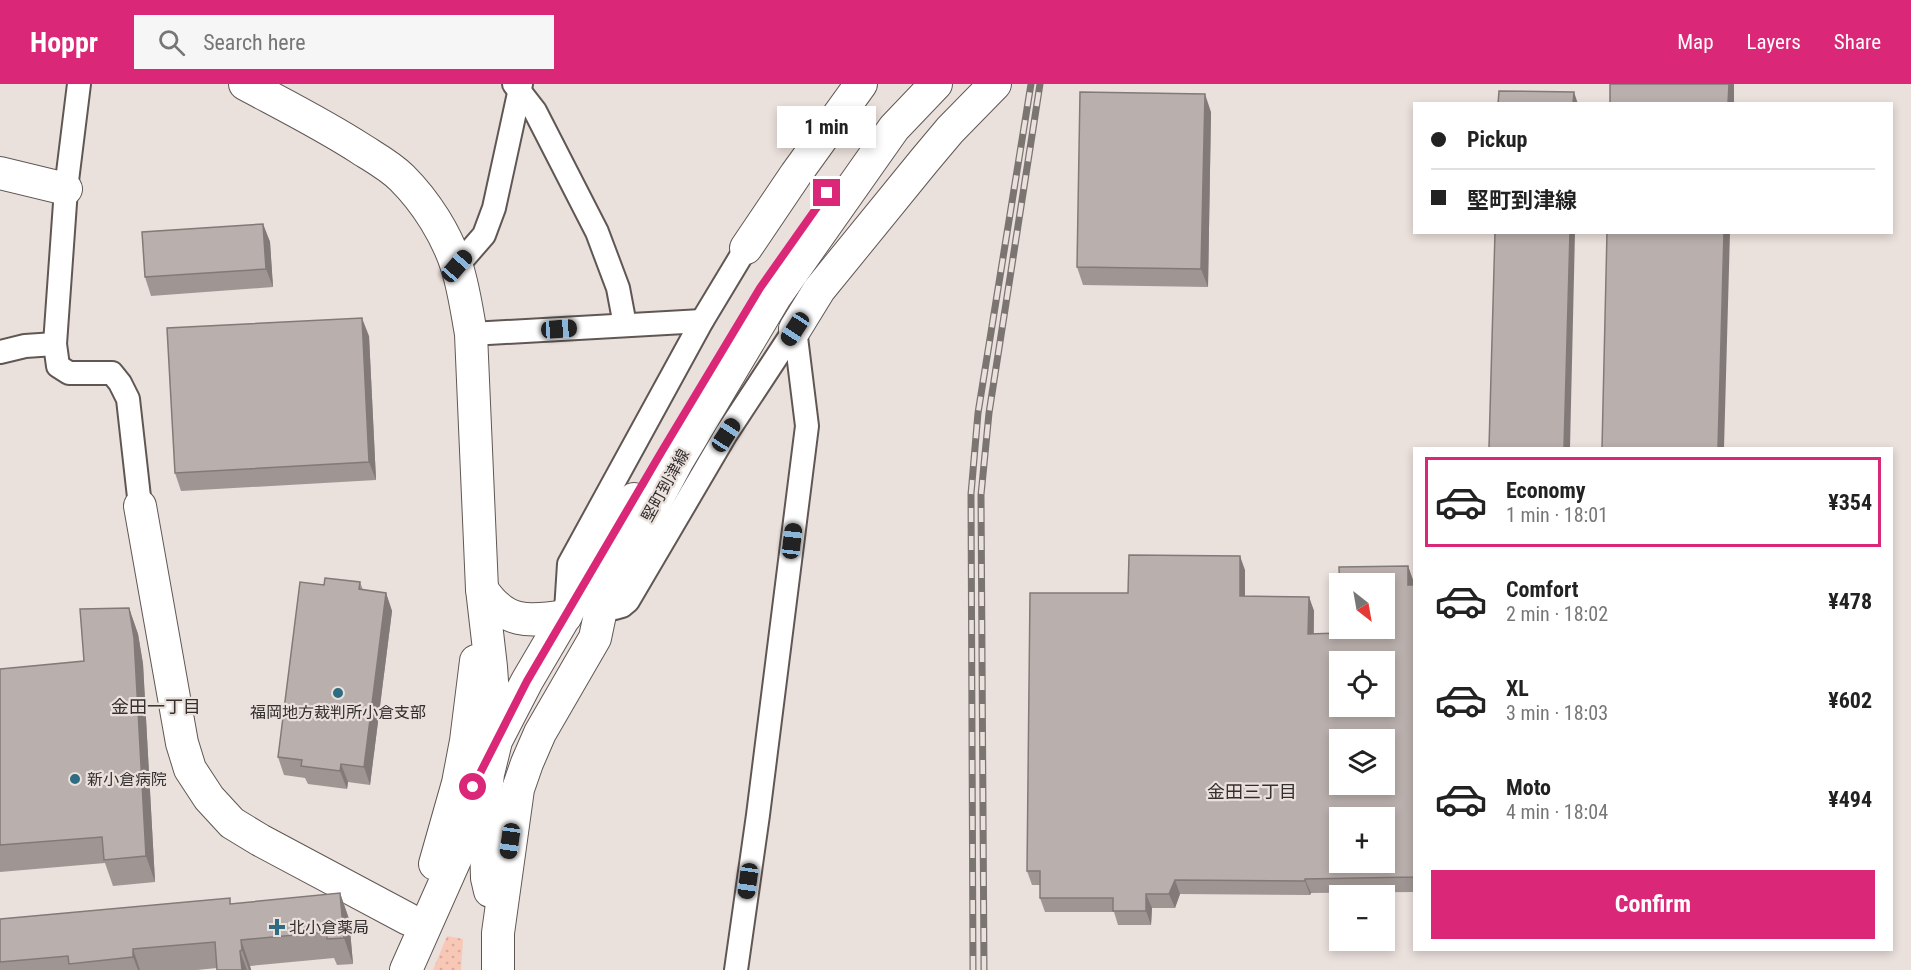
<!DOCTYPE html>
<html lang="en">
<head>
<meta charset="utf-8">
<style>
  :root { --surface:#fff; --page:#f6f6f6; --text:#222; --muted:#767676; --line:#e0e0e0; --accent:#db2777 }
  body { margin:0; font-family:"Roboto Condensed","Noto Sans JP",sans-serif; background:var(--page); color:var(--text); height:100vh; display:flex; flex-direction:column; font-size:22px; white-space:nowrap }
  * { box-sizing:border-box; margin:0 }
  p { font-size:20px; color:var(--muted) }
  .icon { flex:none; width:33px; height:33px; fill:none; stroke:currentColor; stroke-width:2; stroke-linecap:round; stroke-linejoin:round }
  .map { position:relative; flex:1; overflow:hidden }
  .sheet { position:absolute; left:1413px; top:363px; width:480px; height:504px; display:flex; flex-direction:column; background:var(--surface); border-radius:0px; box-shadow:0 3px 9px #0003 }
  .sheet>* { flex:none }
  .hud { position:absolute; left:1413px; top:18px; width:480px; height:132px; border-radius:0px; box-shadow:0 3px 9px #0003; display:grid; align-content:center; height:132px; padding:0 18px; background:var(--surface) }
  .needle { width:39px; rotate:149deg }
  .buttons { position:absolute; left:1329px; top:489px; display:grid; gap:12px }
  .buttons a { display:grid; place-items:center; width:66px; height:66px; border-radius:0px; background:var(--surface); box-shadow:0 3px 9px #0003; font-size:30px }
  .end { position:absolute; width:27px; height:27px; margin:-14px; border:8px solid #db2777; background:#fff; box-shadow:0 0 0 3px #fff }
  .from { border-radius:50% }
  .bubble { position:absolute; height:42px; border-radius:0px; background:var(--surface); box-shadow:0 3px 9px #0003; font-size:20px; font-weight:700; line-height:42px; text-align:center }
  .car { position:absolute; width:18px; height:36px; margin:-18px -9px; border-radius:8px; box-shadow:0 0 4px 2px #0007; background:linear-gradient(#222 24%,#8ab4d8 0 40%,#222 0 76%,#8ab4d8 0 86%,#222 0) }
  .hud b { display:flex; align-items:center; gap:21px; height:57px; font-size:22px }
  .hud b+b { border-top:2px solid var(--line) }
  .hud i { width:15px; height:15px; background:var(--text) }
  ul { padding:10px 0 0; list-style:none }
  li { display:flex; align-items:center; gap:18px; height:90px; margin:0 12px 9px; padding:0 6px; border:3px solid transparent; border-radius:0px }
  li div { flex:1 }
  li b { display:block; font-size:22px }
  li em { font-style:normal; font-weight:700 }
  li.selected { border-color:var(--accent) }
  li>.icon { width:54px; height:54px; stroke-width:1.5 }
  .action { display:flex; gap:12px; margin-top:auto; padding:12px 18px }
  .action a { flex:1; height:69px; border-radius:0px; background:var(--accent); color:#fff; font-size:24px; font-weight:700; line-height:69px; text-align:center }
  header { display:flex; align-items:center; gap:36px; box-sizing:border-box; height:84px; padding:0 30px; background:var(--accent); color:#fff }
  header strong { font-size:28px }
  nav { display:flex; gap:33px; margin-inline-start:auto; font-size:21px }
  .search { width:420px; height:54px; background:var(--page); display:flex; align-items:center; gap:15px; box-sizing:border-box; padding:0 21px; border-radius:0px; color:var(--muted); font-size:22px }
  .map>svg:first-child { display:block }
</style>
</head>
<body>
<header>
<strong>Hoppr</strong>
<div class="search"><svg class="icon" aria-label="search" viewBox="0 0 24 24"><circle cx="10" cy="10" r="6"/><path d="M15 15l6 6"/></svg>Search here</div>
<nav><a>Map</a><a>Layers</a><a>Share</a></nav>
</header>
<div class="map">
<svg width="1911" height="886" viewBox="0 0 1911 886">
  <defs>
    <pattern id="grass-dots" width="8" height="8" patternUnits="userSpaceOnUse" patternTransform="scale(1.5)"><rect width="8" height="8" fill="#f8c7b6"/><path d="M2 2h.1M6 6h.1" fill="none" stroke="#d5ab9d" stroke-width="1.8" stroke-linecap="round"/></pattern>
  </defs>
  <rect width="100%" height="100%" fill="#eae0dc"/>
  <path fill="url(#grass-dots)" d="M 447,852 L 463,855 L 461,886 L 433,886 Z"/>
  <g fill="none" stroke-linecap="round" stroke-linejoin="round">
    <g stroke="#605754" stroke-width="26">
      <g id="street">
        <path d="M 79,0 L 66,105 L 55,260 L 58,282 L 69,289 L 112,289 L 120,299 L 128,315 L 140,422"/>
        <path d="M 514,0 L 535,27 L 597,148 L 618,204 L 625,241"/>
        <path d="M 457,182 L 484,151 L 494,124 L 521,0"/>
        <path d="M 471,250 L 702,237"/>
        <path d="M 0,268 L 25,262 L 55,260"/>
        <path d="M 603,516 L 615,524 L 622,522 L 628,517 L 726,350 L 795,245"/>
        <path d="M 566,527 L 569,480 L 702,237 L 746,164"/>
        <path d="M 736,886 L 758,731 L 807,342 L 795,245"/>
      </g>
    </g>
    <g stroke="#605754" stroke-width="34">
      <g id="secondary">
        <path d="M 245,0 C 284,21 324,41 361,65 C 375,74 390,82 402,94 C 426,118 447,151 457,183 C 464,205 467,228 471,250 L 482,505 L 491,583 L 496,656"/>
        <path d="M 0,89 L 66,105"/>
        <path d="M 746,164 L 796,90 L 861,0"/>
        <path d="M 795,245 L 819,206 L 924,77 L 950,46 L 995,0"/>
        <path d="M 140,422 L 182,659 L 190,685 L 209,714 L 232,739 L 260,756 L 408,835"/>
        <path d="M 482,505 C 505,540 528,538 566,532"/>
        <path d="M 435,780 L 458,699 L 466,657 L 476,577"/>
        <path d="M 490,807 L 487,794 L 485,717 L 488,690 L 496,657 L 527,597 L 634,415"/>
        <path d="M 406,886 L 466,751 L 484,719"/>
        <path d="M 498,886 L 498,849 L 518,705 L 527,679 L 540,649 L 595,554 L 603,516 L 678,376 L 775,213 L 894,44 L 936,0"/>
      </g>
    </g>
    <use href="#street" stroke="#fff" stroke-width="22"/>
    <use href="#secondary" stroke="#fff" stroke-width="32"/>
    <g stroke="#7b7572" stroke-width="7">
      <g id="rail">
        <path d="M 973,886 L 971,410 L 978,329 L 1031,0"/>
        <path d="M 984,886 L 981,411 L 989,329 L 1040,0"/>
      </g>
    </g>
    <use href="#rail" stroke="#eae0dc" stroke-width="4.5" stroke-dasharray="14" stroke-linecap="butt"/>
  </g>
  <g fill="#9f9694">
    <path d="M 1211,28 L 1208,203 L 1083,201 L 1077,183 Z"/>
    <path d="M 263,140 L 270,158 L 273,203 L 151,212 L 145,193 Z"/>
    <path d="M 369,252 L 376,396 L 181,407 L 175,389 Z"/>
    <path d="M 1408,482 L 1413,496 L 1413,501 L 1414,501 L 1414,808 L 1311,809 L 1310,811 L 1180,810 L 1175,824 L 1152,824 L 1151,841 L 1118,841 L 1114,828 L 1045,828 L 1040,814 L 1040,801 L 1032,801 L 1027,787 L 1128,509 L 1245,486 L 1245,512 L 1309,513 L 1314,527 L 1314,550 L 1340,549 Z"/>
    <path d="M 360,498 L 363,506 L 386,509 L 392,527 L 370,701 L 348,698 L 347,705 L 308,700 L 305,694 L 284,691 L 278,673 L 324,501 Z"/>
    <path d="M 129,524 L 138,550 L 143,580 L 155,798 L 113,802 L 105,779 L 0,788 L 0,585 L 84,577 Z"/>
    <path d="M 340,809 L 349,835 L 353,880 L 337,881 L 334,874 L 250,882 L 251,886 L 217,886 L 217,884 L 197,886 L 0,886 L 0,835 L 232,820 Z"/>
  </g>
  <g fill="#827a78">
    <path d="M 1729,0 L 1734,0 L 1734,20 L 1728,20 Z"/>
    <path d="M 1574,8 L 1578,20 L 1573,20 Z"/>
    <path d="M 1205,10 L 1211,28 L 1208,203 L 1201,185 Z"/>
    <path d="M 263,140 L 270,158 L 273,203 L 266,185 Z"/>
    <path d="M 1570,148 L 1575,148 L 1570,364 L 1564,364 Z"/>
    <path d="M 1724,148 L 1730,148 L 1724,364 L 1718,364 Z"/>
    <path d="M 362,234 L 369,252 L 376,396 L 369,378 Z"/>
    <path d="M 1240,472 L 1245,486 L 1245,527 L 1240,512 Z"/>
    <path d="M 1408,482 L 1413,496 L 1413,515 L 1408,501 Z"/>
    <path d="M 386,509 L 392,527 L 370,701 L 364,683 Z"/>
    <path d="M 1309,513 L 1314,527 L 1313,564 L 1308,550 Z"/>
    <path d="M 129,524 L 138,550 L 143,580 L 155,798 L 146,772 Z"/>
    <path d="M 341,680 L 348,698 L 347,705 L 340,687 Z"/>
    <path d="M 1305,795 L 1311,809 L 1310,811 L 1305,797 Z"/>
    <path d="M 1175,796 L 1180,810 L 1175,824 L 1169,810 Z"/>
    <path d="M 340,809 L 349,835 L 353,880 L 344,854 Z"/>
    <path d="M 1146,810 L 1152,824 L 1151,841 L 1146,827 Z"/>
    <path d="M 241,856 L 250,882 L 251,886 L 249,886 L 242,866 Z"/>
    <path d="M 133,865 L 140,886 L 138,886 L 133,873 Z"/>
    <path d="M 240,867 L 247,886 L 242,886 Z"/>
  </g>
  <g fill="#b9afac" stroke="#827a78" stroke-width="1.5" fill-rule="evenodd">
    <path d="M 1610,0 L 1729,0 L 1728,20 L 1610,20 Z"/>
    <path d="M 1499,7 L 1574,8 L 1573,20 L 1498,20 Z"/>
    <path d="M 1080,8 L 1205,10 L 1201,185 L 1077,183 Z"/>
    <path d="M 263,140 L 266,185 L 145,193 L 142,148 Z"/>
    <path d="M 1495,148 L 1570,148 L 1564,364 L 1489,364 Z"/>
    <path d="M 1607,148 L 1724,148 L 1718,364 L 1602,364 Z"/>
    <path d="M 362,234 L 369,378 L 175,389 L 167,244 Z"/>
    <path d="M 1129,471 L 1240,472 L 1240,512 L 1309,513 L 1308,550 L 1340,549 L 1340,544 L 1384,544 L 1384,500 L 1340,500 L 1340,509 L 1339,483 L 1408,482 L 1408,501 L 1414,501 L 1414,793 L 1305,795 L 1305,797 L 1175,796 L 1169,810 L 1146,810 L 1146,827 L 1113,827 L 1113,814 L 1040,814 L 1040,787 L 1027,787 L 1030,509 L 1128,509 ZM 1340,578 L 1384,578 L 1384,622 L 1340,622 ZM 1340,656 L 1384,656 L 1384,700 L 1340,700 ZM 1340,734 L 1384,734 L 1384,778 L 1340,778 Z"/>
    <path d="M 325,494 L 360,498 L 359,505 L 386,509 L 364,683 L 341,680 L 340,687 L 301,682 L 302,676 L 278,673 L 300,498 L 324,501 Z"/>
    <path d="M 129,524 L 134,554 L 146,772 L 104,776 L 102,753 L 0,761 L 0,585 L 84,577 L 80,525 Z"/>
    <path d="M 340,809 L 344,854 L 327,855 L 327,848 L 241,856 L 242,866 L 240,867 L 242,886 L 217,886 L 215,858 L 133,865 L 133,873 L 69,880 L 68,872 L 0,878 L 0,835 L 230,814 L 230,820 Z"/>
  </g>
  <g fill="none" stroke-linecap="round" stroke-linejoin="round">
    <path stroke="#db2777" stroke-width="8" d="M 473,703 L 527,597 L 662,367 L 760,204 L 827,109"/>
  </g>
  <g fill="#2d6c81" stroke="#eae0dc" stroke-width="2">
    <circle cx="338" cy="609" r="6"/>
    <circle cx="75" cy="695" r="6"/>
    <path d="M274 834h6v6h6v6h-6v6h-6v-6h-6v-6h6z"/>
  </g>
  <g text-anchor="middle" stroke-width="4.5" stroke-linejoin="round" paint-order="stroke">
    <g font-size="16" fill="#332f2e" stroke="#eae0dc">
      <text transform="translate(665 401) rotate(-61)" y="6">堅町到津線</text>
    </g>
    <g font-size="16" fill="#332f2e" stroke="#eae0dc" text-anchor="start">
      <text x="338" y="634" text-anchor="middle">福岡地方裁判所小倉支部</text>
      <text x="87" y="701">新小倉病院</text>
      <text x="289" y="849">北小倉薬局</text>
    </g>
    <g font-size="18" fill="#332f2e" stroke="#eae0dc">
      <text x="156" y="629">金田一丁目</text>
      <text x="1252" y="714">金田三丁目</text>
    </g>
  </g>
</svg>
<div class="buttons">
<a><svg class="needle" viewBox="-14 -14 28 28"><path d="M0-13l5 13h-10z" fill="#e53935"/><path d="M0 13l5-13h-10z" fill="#767676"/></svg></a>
<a><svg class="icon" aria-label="locate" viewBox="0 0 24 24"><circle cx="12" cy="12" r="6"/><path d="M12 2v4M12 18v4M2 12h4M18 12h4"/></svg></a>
<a><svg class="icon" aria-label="layers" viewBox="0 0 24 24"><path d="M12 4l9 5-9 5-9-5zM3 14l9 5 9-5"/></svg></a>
<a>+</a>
<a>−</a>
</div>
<i class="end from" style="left:473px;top:703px"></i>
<i class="end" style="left:827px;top:109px"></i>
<div class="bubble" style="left:777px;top:22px;width:99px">1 min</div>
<i class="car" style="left:457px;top:182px;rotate:41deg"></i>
<i class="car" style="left:559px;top:245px;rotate:86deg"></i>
<i class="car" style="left:795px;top:245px;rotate:213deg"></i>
<i class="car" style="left:726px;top:351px;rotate:33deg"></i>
<i class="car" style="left:792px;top:457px;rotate:7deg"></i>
<i class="car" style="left:510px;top:757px;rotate:188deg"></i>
<i class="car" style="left:748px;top:797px;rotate:188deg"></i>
<div class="hud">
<b><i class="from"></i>Pickup</b>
<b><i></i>堅町到津線</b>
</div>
<section class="sheet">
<ul>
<li class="selected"><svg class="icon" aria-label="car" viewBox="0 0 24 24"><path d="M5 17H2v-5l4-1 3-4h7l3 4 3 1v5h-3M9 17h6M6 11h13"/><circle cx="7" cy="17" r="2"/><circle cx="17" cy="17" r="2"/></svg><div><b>Economy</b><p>1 min · 18:01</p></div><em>¥354</em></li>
<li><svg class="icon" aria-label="car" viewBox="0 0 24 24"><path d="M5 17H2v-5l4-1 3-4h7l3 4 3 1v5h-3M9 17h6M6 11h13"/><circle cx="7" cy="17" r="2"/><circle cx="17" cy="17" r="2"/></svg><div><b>Comfort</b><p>2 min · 18:02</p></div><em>¥478</em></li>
<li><svg class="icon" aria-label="car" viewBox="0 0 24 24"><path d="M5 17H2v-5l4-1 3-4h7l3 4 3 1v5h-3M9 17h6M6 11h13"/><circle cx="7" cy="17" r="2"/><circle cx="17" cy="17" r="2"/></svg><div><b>XL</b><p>3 min · 18:03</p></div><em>¥602</em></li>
<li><svg class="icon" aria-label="car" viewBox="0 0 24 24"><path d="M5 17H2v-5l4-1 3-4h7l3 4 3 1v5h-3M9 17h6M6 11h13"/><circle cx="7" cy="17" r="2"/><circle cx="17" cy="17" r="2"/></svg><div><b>Moto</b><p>4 min · 18:04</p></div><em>¥494</em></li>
</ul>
<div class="action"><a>Confirm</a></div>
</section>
</div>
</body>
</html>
